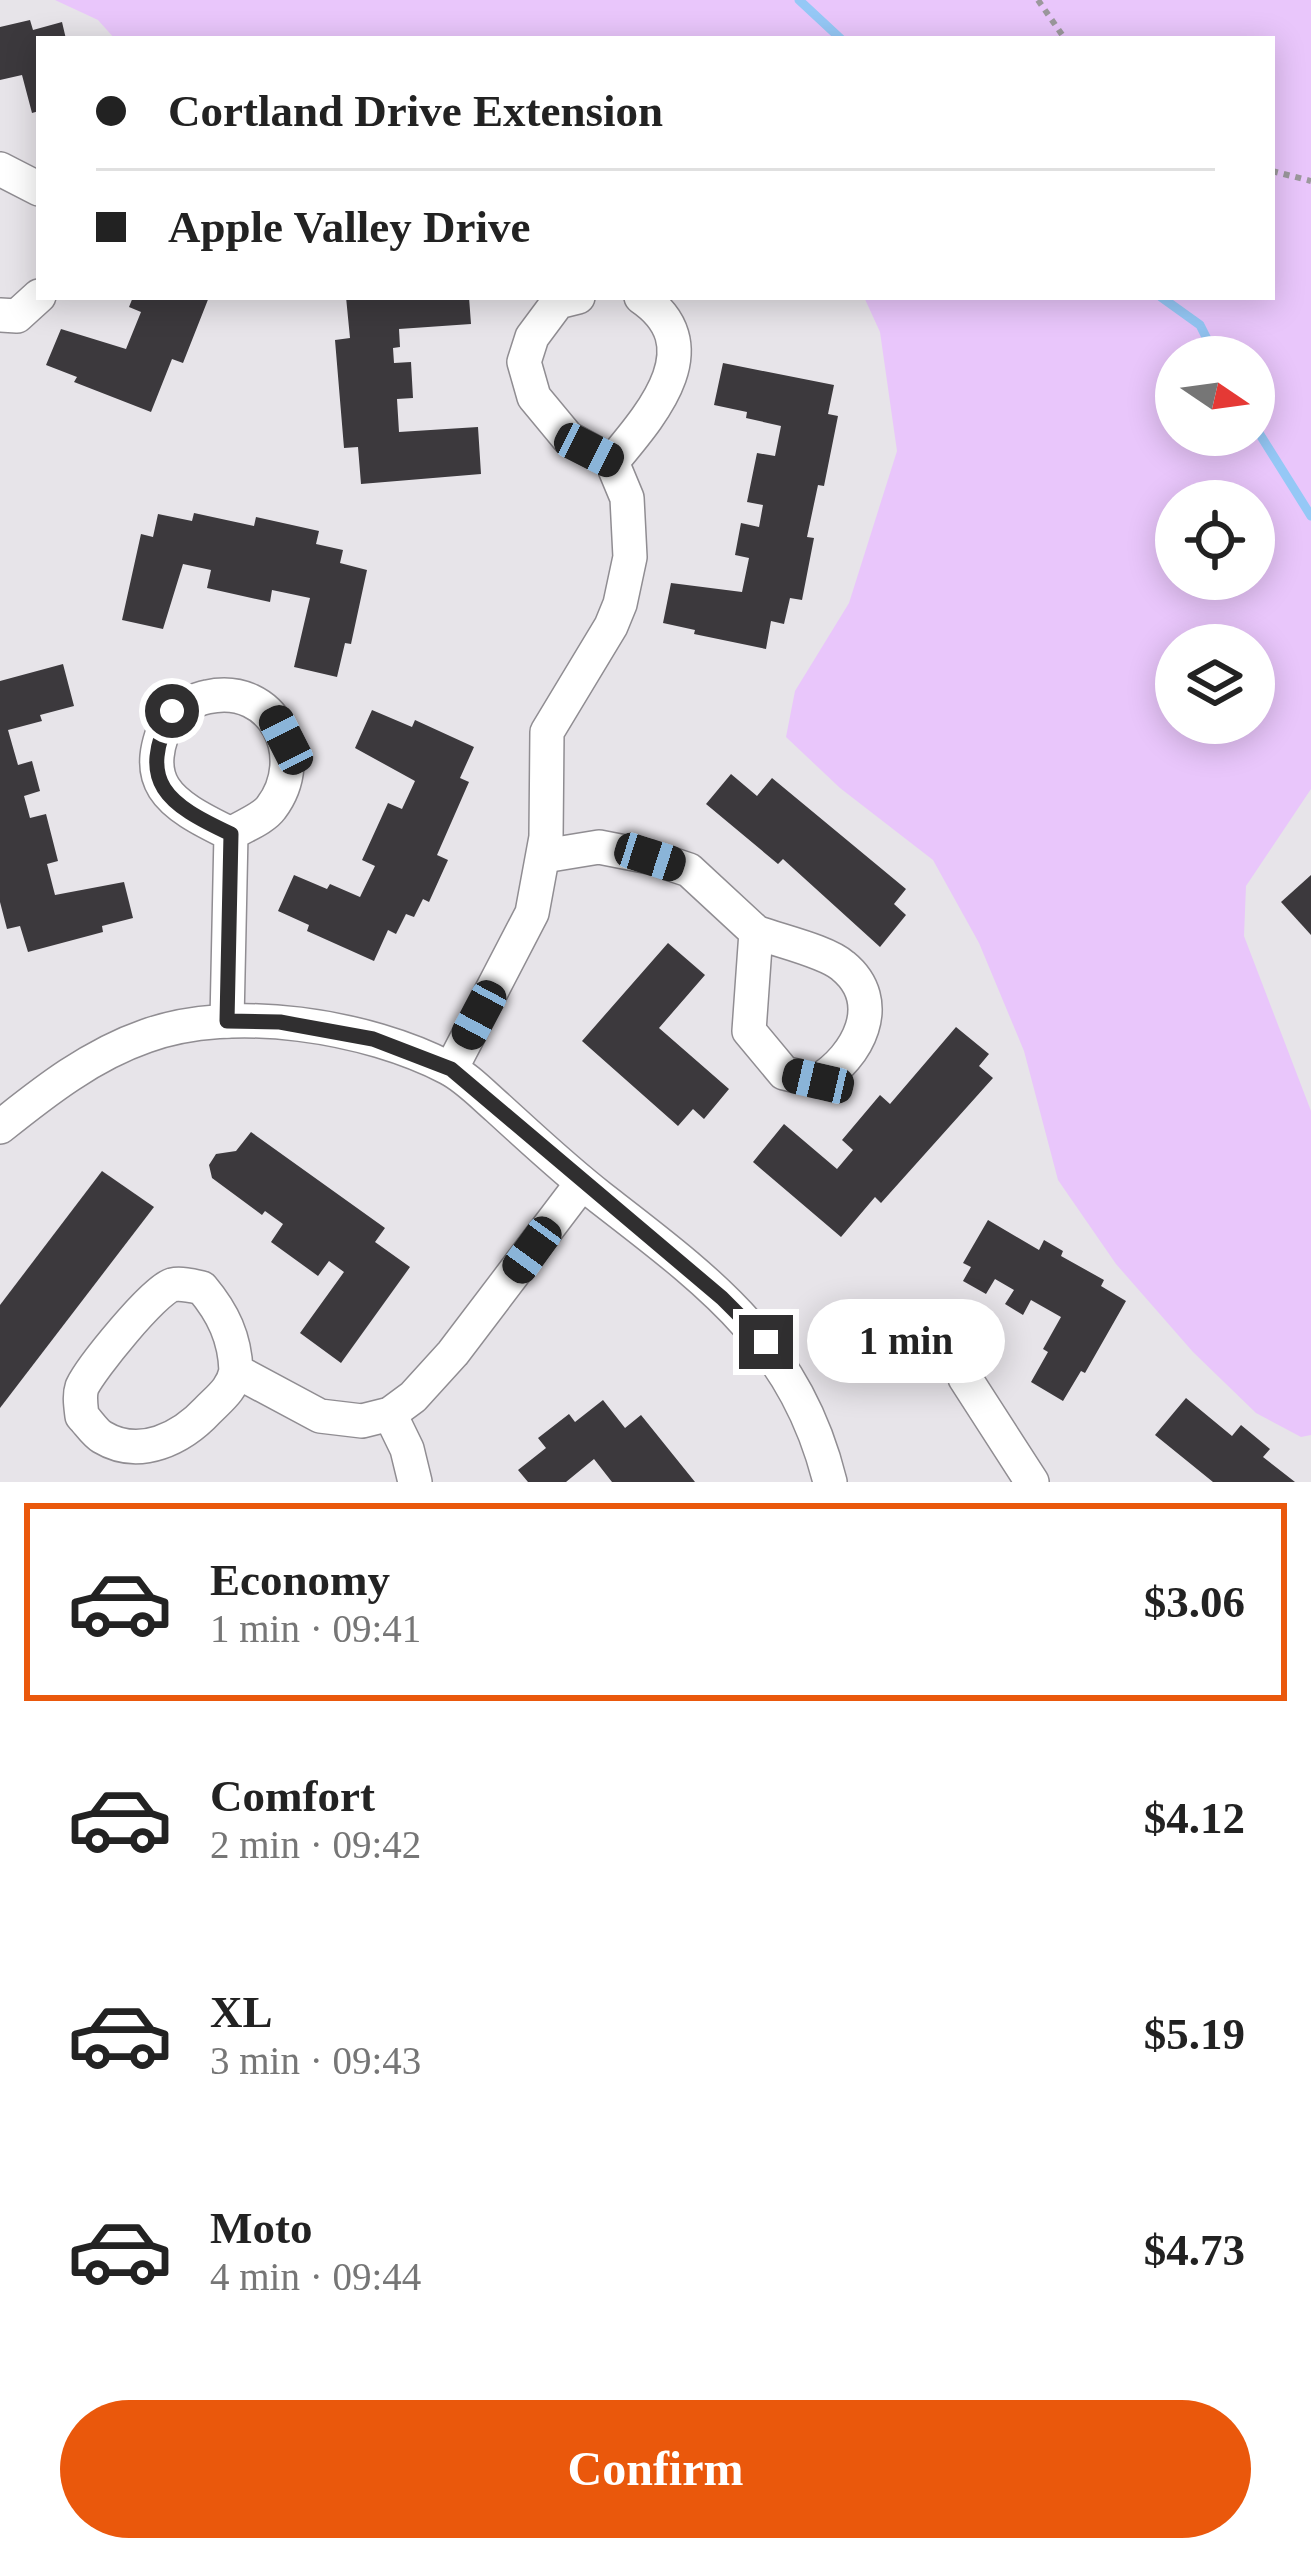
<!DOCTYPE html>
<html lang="en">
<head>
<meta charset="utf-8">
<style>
  :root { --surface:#fff; --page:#f2f2f2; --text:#222; --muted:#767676; --line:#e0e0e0; --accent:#ea580c }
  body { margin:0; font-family:"Times New Roman",serif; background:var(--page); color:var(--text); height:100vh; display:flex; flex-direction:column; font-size:45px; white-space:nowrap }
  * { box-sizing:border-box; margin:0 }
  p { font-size:39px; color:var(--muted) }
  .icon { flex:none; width:66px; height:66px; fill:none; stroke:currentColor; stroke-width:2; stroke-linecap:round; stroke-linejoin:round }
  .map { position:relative; height:1482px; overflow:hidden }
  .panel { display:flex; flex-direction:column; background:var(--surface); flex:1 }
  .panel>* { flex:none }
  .banner { position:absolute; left:36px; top:36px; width:1239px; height:264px; border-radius:0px; box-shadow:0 6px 30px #0003; display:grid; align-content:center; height:264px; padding:0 60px; background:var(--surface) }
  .needle { width:78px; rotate:103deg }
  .fabs { position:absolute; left:1155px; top:336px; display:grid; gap:24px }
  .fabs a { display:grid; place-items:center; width:120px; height:120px; border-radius:50%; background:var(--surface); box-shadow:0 6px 30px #0003; font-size:60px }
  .end { position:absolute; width:54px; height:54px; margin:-27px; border:15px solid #302f30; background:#fff; box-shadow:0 0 0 6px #fff }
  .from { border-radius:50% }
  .bubble { position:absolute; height:84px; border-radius:42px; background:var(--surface); box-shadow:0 6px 30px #0003; font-size:39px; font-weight:600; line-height:84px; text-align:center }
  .car { position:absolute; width:36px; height:72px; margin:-36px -18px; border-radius:15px; box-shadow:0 0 9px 3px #0007; background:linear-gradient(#222 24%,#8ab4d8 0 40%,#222 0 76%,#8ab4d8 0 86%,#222 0) }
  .banner b { display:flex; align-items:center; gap:42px; height:114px; font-size:45px }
  .banner b+b { border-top:3px solid var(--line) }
  .banner i { width:30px; height:30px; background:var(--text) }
  ul { padding:21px 0 0; list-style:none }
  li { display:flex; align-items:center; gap:36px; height:198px; margin:0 24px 18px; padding:0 36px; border:6px solid transparent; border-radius:0px }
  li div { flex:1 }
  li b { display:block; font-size:45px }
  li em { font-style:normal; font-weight:600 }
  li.current { border-color:var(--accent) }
  li>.icon { width:108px; height:108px; stroke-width:1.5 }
  .action { display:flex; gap:24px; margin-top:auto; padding:24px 60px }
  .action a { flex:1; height:138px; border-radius:72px; background:var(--accent); color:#fff; font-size:48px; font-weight:600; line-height:138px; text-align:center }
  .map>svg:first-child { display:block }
</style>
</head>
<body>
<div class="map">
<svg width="1311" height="1482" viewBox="0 0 1311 1482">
  <rect width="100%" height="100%" fill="#e7e4e9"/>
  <path fill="#e9c6fb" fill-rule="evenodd" d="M 55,0 L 1311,0 L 1311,789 L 1246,886 L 1244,936 L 1311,1111 L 1311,1435 L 1301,1437 L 1256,1413 L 1193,1352 L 1116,1264 L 1058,1180 L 1024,1051 L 979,943 L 933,860 L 840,788 L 786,737 L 795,691 L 849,603 L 897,451 L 880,332 L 864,297 L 1272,297 L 1272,39 L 115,39 L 98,20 ZM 1176,357 L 1254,357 L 1254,435 L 1176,435 ZM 1176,501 L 1254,501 L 1254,579 L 1176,579 ZM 1176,645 L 1254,645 L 1254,723 L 1176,723 Z"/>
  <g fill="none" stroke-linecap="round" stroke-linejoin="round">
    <g stroke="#95c8f6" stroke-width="9">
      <path d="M 799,0 L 841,39"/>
      <path d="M 1161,297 L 1200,325 L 1216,357"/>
      <path d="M 1254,425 L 1311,516"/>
    </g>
  </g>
  <g fill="#3c393d">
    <path d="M 30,20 L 33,30 L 62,22 L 66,39 L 39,39 L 39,111 L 32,113 L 22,75 L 0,80 L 0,27 Z"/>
    <path d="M 133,297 L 209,297 L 183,363 L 172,359 L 151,412 L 74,382 L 77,377 L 46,365 L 61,329 L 126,349 L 141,312 L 129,307 Z"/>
    <path d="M 346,297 L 469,297 L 471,324 L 399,329 L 400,347 L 393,348 L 394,363 L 411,362 L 413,398 L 397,399 L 399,432 L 478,427 L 481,474 L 361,484 L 358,447 L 344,448 L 335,340 L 350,338 Z"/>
    <path d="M 723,363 L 834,385 L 828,414 L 838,416 L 824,486 L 818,485 L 807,537 L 814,538 L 802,600 L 790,598 L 784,624 L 771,621 L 766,649 L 694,634 L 695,630 L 663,623 L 671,583 L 742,592 L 749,558 L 735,555 L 741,523 L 759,527 L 763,505 L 747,502 L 757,453 L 775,456 L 781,426 L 746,418 L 747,412 L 714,405 Z"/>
    <path d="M 194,513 L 254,526 L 256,517 L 319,531 L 316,544 L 343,550 L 340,563 L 367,570 L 351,644 L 345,643 L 337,677 L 294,667 L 310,598 L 272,590 L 270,602 L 207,588 L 211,570 L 183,564 L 163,629 L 122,620 L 141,534 L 153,537 L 158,514 L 192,521 Z"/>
    <path d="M 63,664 L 74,706 L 40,715 L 42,721 L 8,730 L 18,765 L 32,761 L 40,791 L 24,796 L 30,818 L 46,814 L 58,861 L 47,864 L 55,895 L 124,882 L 133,918 L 102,926 L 103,932 L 28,952 L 20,926 L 7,929 L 0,902 L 0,681 Z"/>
    <path d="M 372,710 L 412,727 L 415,720 L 474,747 L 460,778 L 469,782 L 437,855 L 448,860 L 429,902 L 423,899 L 414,917 L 406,914 L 396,934 L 388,930 L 374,961 L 307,931 L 309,925 L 278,911 L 294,875 L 327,889 L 330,884 L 360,897 L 375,866 L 362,860 L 388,803 L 402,809 L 415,781 L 355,748 Z"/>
    <path d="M 731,774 L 757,796 L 772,778 L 906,889 L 894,904 L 906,915 L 880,947 L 783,859 L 778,864 L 706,804 Z"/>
    <path d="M 1311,875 L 1311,935 L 1281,902 Z"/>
    <path d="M 668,943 L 705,975 L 659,1028 L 729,1089 L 704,1119 L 693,1109 L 678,1126 L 582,1041 Z"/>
    <path d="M 956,1027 L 989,1054 L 979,1066 L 993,1078 L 881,1203 L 875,1197 L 841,1237 L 753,1162 L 784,1124 L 837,1169 L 853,1150 L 842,1140 L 880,1095 L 890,1104 Z"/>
    <path d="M 251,1132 L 385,1228 L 375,1242 L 410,1267 L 341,1363 L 300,1333 L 344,1272 L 329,1261 L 318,1276 L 271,1242 L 283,1224 L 265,1211 L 262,1215 L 212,1178 L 209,1165 L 216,1154 L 236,1151 Z"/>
    <path d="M 102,1171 L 154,1207 L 0,1408 L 0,1305 Z"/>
    <path d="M 988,1220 L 1039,1250 L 1044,1240 L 1063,1251 L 1061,1256 L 1104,1280 L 1101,1286 L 1126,1301 L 1085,1373 L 1081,1371 L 1063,1401 L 1031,1382 L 1048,1352 L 1043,1349 L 1061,1317 L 1031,1300 L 1023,1315 L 1005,1304 L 1014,1290 L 995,1279 L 986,1294 L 963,1281 L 971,1267 L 963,1263 Z"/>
    <path d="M 1186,1398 L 1232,1436 L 1241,1425 L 1270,1449 L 1263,1457 L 1295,1482 L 1213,1482 L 1155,1435 Z"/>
    <path d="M 603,1400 L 625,1428 L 641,1415 L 695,1482 L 612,1482 L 594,1459 L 566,1482 L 528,1482 L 518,1470 L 546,1448 L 538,1438 L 569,1414 L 575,1422 Z"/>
  </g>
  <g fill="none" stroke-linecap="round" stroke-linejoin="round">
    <g stroke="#908d92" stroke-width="36">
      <g id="street">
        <path d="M 0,169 L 39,189"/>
        <path d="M 0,315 L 17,316 L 39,296"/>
        <path d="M 612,462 C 651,415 713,346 641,297"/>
        <path d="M 544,856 L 599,847 L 650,857 L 689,870 L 756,932 L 749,1031 L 784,1073 L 818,1081 C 858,1057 887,1002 843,966 C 826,951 779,941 756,932"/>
        <path d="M 227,1021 L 231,834 C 167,803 136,783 172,711 C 183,707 195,699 207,697 C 274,682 310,757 271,808 C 263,819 243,826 231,834"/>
        <path d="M 451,1069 L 532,913 L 546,837 L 547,732 L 611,626 L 620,604 L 630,557 L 627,498 L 612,462 L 568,438 L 534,397 L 524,362 L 532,337 L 558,302 L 578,297"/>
        <path d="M 0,1127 C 45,1091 91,1055 146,1036 C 233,1004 368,1026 448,1068 C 466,1077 483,1095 498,1108 C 532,1139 565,1170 601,1198 C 708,1281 796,1344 830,1482"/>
        <path d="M 236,1371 C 232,1389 221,1397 208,1410 C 182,1438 140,1460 102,1437 C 95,1433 88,1422 82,1416 C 81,1407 79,1396 82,1387 C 91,1368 154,1290 172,1285 C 181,1283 193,1286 202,1288 C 223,1313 235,1338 236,1371 L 320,1416 L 362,1421 L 390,1414 L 413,1397 L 453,1353 L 582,1183"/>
        <path d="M 965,1378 L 1032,1482"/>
        <path d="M 390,1414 L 407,1449 L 415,1482"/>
      </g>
    </g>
    <g stroke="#9b989c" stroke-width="6" stroke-dasharray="6 6" stroke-linecap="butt">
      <path d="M 1038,0 L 1065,39"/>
      <path d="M 1272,171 L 1311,181"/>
    </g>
    <use href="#street" stroke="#fff" stroke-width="33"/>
  </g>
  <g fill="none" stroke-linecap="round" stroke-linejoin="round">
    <path stroke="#302f30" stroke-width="15" d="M 172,711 C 136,783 167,804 231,834 L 227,1021 L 280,1022 L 373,1039 L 451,1069 L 722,1298 L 766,1342"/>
  </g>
</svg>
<div class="fabs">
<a><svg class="needle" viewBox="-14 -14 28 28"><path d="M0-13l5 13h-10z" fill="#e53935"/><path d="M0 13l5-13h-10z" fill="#767676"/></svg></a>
<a><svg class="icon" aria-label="locate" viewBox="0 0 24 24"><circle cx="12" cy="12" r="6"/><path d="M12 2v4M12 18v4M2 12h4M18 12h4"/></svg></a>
<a><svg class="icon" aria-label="layers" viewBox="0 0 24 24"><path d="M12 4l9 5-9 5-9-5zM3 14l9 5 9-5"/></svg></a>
</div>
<i class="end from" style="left:172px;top:711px"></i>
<i class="end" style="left:766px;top:1342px"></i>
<div class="bubble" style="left:807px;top:1299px;width:198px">1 min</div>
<i class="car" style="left:589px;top:450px;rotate:117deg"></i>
<i class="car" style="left:286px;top:740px;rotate:333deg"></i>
<i class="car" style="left:650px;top:857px;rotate:108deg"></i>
<i class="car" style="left:479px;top:1015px;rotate:208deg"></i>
<i class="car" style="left:818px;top:1081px;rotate:283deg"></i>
<i class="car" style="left:532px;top:1250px;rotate:216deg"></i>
<div class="banner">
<b><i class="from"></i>Cortland Drive Extension</b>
<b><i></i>Apple Valley Drive</b>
</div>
</div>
<section class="panel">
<ul>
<li class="current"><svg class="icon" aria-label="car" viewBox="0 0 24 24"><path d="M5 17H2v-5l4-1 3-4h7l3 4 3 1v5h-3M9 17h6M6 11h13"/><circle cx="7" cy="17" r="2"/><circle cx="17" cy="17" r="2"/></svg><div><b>Economy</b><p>1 min · 09:41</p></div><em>$3.06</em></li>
<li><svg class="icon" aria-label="car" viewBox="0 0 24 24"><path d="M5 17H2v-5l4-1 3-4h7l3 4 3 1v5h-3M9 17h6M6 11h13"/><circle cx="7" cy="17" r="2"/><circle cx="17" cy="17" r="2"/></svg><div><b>Comfort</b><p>2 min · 09:42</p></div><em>$4.12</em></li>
<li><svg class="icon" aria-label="car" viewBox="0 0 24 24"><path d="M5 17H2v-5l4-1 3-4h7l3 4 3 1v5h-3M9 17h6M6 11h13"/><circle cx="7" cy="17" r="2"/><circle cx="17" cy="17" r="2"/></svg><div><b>XL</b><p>3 min · 09:43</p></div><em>$5.19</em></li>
<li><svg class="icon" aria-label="car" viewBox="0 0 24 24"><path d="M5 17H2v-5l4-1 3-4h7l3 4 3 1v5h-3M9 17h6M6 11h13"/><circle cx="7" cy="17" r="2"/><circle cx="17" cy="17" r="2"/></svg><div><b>Moto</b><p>4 min · 09:44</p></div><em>$4.73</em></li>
</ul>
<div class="action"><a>Confirm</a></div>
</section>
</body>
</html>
